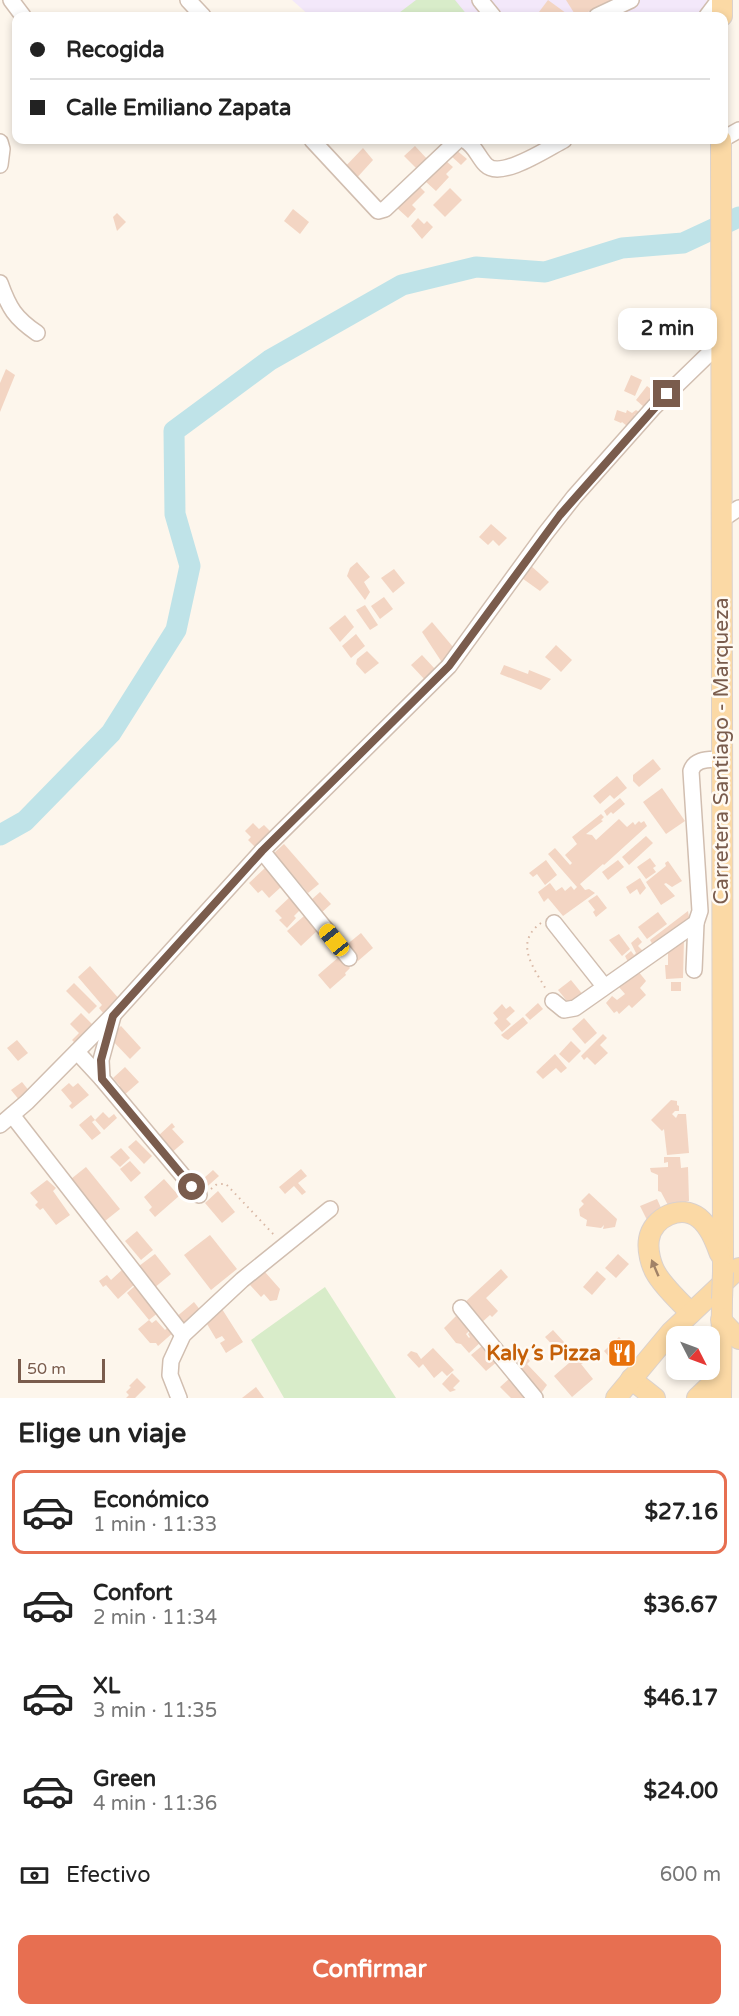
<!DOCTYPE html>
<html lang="es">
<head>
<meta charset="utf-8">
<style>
  :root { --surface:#fff; --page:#f2f2f2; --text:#222; --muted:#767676; --line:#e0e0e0; --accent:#e76f51 }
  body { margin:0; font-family:"Varela Round",sans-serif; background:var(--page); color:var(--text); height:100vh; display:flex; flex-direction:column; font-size:22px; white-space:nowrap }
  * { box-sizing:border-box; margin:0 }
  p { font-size:20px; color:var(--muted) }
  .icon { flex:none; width:33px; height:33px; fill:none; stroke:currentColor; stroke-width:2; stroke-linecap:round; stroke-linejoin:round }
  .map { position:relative; height:1398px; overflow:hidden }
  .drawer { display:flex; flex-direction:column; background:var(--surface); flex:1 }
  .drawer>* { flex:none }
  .guide { position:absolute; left:12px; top:12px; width:716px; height:132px; border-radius:12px; box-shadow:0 3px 9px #0003; display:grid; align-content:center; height:132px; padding:0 18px; background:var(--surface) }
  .needle { width:39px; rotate:132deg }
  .controls { position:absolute; left:666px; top:1326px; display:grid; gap:12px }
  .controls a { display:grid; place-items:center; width:54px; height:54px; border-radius:12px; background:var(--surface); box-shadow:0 3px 9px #0003; font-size:30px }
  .scale { position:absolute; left:18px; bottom:15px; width:87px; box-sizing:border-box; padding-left:6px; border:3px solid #7a5c4d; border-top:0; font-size:16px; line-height:21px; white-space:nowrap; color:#7a5c4d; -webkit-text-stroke:4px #fffaf3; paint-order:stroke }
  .end { position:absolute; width:27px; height:27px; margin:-14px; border:8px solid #7a5c4d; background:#fff; box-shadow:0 0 0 3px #fff }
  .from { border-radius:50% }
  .bubble { position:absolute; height:42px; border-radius:12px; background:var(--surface); box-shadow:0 3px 9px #0003; font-size:20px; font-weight:700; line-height:42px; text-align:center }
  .car { position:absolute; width:18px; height:36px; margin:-18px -9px; border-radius:8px; box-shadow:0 0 4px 2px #0007; background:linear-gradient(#f5c518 24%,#345 0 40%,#f5c518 0 76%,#345 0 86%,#f5c518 0) }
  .guide b { display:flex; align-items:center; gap:21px; height:57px; font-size:22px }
  .guide b+b { border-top:2px solid var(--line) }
  .guide i { width:15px; height:15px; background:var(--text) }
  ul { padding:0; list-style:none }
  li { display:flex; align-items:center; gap:18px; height:84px; margin:0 12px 9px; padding:0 6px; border:3px solid transparent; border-radius:12px }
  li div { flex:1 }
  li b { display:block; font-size:22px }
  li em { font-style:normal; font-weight:700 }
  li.on { border-color:var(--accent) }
  li>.icon { width:54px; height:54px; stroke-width:1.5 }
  h2 { padding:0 18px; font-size:27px; line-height:72px }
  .pay { display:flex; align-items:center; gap:15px; height:66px; padding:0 18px; font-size:22px }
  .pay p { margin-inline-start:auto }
  .primary-button { display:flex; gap:12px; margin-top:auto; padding:12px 18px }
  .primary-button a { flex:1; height:69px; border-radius:12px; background:var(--accent); color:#fff; font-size:24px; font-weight:700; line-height:69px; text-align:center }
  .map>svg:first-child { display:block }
</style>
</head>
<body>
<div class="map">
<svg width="739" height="1398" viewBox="0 0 739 1398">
  <rect width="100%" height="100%" fill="#fdf6ec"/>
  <path fill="#f3e8fa" d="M 292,0 L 707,0 L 702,16 L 310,16 Z"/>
  <g fill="#d8ecc9">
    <path d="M 416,0 L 455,0 L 468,16 L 395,16 Z"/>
    <path d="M 325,1287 L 396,1398 L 284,1398 L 251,1340 Z"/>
  </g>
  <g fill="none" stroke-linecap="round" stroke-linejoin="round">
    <path stroke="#bfe3e8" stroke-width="21" d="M 0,835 L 25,821 L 111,733 L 176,630 L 190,566 L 175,514 L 174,431 L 270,360 L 402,285 L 476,267 L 545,272 L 622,248 L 683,243 L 739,217"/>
  </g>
  <g fill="#f3d5c3">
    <path d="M 548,0 L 570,16 L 536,16 Z"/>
    <path d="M 566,0 L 615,0 L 579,16 L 576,16 Z"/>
    <path d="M 415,146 L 429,161 L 419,171 L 404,156 Z"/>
    <path d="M 363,148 L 373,160 L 354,181 L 343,169 Z"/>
    <path d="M 455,149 L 467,159 L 461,165 L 450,155 Z"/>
    <path d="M 445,160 L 453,167 L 446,174 L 449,177 L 436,191 L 425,181 Z"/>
    <path d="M 419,186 L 425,192 L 412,205 L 416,209 L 408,218 L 397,208 Z"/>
    <path d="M 450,188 L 462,200 L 445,217 L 433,205 Z"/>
    <path d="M 293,209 L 309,222 L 300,234 L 284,221 Z"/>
    <path d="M 117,213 L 126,222 L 117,231 L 113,217 Z"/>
    <path d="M 418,218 L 424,224 L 427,221 L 433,227 L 422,239 L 411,226 Z"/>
    <path d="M 6,369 L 15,375 L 0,412 L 0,383 Z"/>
    <path d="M 631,375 L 642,380 L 635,396 L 624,391 Z"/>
    <path d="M 647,386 L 656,393 L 644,407 L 636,400 Z"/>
    <path d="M 617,410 L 626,413 L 627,410 L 632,413 L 636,410 L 639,412 L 634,415 L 635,416 L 627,426 L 622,422 L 621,423 L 614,420 Z"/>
    <path d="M 491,524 L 507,538 L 499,546 L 493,540 L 488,545 L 479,537 Z"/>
    <path d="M 357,562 L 370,577 L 364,582 L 370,592 L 365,600 L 347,576 L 350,568 Z"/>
    <path d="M 530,565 L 549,582 L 540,591 L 519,576 Z"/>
    <path d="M 394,569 L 405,583 L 393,593 L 381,578 Z"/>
    <path d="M 384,597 L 393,609 L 380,619 L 371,606 Z"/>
    <path d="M 365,605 L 378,625 L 370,630 L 356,610 Z"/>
    <path d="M 345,615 L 354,627 L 340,642 L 329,628 Z"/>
    <path d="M 432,622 L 453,647 L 443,664 L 422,632 Z"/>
    <path d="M 356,634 L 365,646 L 351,658 L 342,646 Z"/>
    <path d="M 556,645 L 572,660 L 561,672 L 545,657 Z"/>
    <path d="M 367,651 L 379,663 L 365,674 L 356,664 L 357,659 Z"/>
    <path d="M 422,655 L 435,669 L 430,673 L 432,675 L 426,681 L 411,665 Z"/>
    <path d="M 504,665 L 528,674 L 529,670 L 551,679 L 541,690 L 500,674 Z"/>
    <path d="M 653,759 L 661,769 L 639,787 L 633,781 L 633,775 Z"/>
    <path d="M 617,776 L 627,788 L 614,799 L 610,795 L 600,804 L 593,796 Z"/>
    <path d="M 662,788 L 685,821 L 666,834 L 643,802 Z"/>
    <path d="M 620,798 L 625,804 L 613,814 L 611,812 L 607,816 L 604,811 Z"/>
    <path d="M 601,814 L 604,817 L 601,820 L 603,821 L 586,834 L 592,835 L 596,840 L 619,819 L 627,827 L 633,822 L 635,825 L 639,821 L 641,823 L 644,821 L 647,826 L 604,865 L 603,864 L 580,884 L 585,890 L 589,889 L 595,893 L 563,916 L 548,898 L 544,902 L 538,892 L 550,883 L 556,891 L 562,887 L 565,891 L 571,886 L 574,890 L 577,887 L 548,854 L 555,848 L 570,865 L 572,863 L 565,855 L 577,844 L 572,837 Z"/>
    <path d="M 253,823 L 259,829 L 264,825 L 272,833 L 256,848 L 248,840 L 251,837 L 245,831 Z"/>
    <path d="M 646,836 L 653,843 L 629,865 L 622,857 Z"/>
    <path d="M 284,844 L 319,884 L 308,893 L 274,853 Z"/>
    <path d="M 650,858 L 656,866 L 653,868 L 656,872 L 646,879 L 637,867 Z"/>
    <path d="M 546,860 L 557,875 L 545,885 L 537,874 L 533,877 L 529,873 Z"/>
    <path d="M 618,860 L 624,867 L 608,880 L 602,872 Z"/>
    <path d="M 668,861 L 682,881 L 672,887 L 666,883 L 664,884 L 675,896 L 661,905 L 646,882 L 666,866 L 665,863 Z"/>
    <path d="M 265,868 L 281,887 L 269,898 L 262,890 L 258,893 L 249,883 Z"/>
    <path d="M 640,878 L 646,888 L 640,895 L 637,889 L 630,894 L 626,887 Z"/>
    <path d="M 320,892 L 331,904 L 321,913 L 310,901 Z"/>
    <path d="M 292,895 L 302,908 L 294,916 L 296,918 L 287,928 L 279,920 L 282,918 L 275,911 Z"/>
    <path d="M 597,895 L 607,908 L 596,917 L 593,912 L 595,910 L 588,901 Z"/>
    <path d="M 688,911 L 690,923 L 654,947 L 650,940 Z"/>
    <path d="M 658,912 L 667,924 L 647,939 L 638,927 Z"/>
    <path d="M 304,916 L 317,931 L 301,946 L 287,931 Z"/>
    <path d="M 361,933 L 373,948 L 358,961 L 345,946 Z"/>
    <path d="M 619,934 L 630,949 L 622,956 L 609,940 Z"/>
    <path d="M 638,937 L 642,942 L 638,946 L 645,953 L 630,966 L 625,956 L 631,951 L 634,955 L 636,953 L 631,943 Z"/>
    <path d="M 684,939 L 683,978 L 666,979 L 665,965 L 668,965 L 668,950 Z"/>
    <path d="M 340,956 L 350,968 L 345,973 L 346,975 L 330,989 L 318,975 Z"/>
    <path d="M 90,966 L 121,1001 L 104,1014 L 99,1008 L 102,1005 L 78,977 Z"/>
    <path d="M 638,971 L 646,981 L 640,988 L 646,995 L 632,1008 L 629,1005 L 619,1014 L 617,1011 L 614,1013 L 606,1003 L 612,996 L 617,1000 L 625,994 L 619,987 Z"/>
    <path d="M 571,980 L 584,996 L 571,1006 L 558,990 Z"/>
    <rect x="671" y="982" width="10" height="9"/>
    <path d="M 74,983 L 97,1006 L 89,1014 L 66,991 Z"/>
    <path d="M 538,1003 L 543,1009 L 530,1020 L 525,1015 Z"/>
    <path d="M 502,1004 L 506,1009 L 510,1006 L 515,1011 L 506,1019 L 511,1024 L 502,1032 L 494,1023 L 498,1019 L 493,1013 Z"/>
    <path d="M 81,1013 L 96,1028 L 78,1046 L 72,1040 L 79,1033 L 70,1024 Z"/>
    <path d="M 523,1017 L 528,1023 L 508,1040 L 504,1038 L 501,1035 Z"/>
    <path d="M 584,1018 L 597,1033 L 585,1044 L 572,1029 Z"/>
    <path d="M 121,1026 L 141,1048 L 130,1059 L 109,1037 Z"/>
    <path d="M 603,1034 L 607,1038 L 600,1045 L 608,1053 L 595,1065 L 587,1057 L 584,1060 L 581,1056 Z"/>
    <path d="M 17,1040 L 28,1053 L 18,1061 L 7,1048 Z"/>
    <path d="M 571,1041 L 581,1051 L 569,1063 L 559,1054 Z"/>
    <path d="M 555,1054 L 567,1068 L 561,1073 L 556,1068 L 543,1079 L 536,1072 Z"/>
    <path d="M 125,1067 L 139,1082 L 122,1097 L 116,1090 L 120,1086 L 113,1078 Z"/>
    <path d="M 22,1082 L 30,1092 L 20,1101 L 11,1090 Z"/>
    <path d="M 69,1083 L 73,1087 L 78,1083 L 89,1095 L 72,1109 L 69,1106 L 72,1103 L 61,1090 Z"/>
    <path d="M 671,1100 L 677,1101 L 677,1105 L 679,1106 L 679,1111 L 675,1111 L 672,1114 L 676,1118 L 678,1114 L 686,1114 L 689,1153 L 667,1155 L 664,1129 L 662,1131 L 651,1120 Z"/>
    <path d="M 103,1112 L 109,1118 L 114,1114 L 117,1118 L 104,1130 L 95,1120 Z"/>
    <path d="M 91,1115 L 95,1120 L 92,1122 L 101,1133 L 92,1140 L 79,1125 Z"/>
    <path d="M 172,1123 L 175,1127 L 172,1129 L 184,1142 L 170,1154 L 156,1138 Z"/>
    <path d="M 136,1140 L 152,1156 L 144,1164 L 128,1147 Z"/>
    <path d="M 121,1148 L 130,1158 L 120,1167 L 110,1157 Z"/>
    <path d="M 664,1157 L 680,1157 L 681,1168 L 688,1167 L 689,1201 L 669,1207 L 661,1192 L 658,1191 L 658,1175 L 651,1172 L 650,1168 L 668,1167 L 668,1162 L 664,1163 Z"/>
    <path d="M 130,1161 L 141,1173 L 131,1182 L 120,1169 Z"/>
    <path d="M 86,1167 L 120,1209 L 105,1221 L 71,1179 Z"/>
    <path d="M 301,1169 L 307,1176 L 298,1183 L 306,1192 L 302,1195 L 294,1186 L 285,1194 L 279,1187 Z"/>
    <path d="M 213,1170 L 219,1176 L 201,1192 L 195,1186 Z"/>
    <path d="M 164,1179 L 179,1196 L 155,1217 L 149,1210 L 152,1207 L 144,1197 Z"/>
    <path d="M 47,1180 L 56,1188 L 53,1191 L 70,1215 L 56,1225 L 43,1208 L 40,1210 L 35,1205 L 38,1202 L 30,1193 Z"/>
    <path d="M 218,1191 L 235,1212 L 222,1223 L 205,1203 Z"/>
    <path d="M 589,1193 L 617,1219 L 615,1227 L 603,1229 L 604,1225 L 601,1228 L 586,1226 L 587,1220 L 580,1216 L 579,1209 L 584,1204 L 581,1201 Z"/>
    <path d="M 657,1199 L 662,1210 L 648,1222 L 640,1206 Z"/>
    <path d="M 137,1231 L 153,1250 L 141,1260 L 125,1241 Z"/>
    <path d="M 210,1235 L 237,1269 L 211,1290 L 184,1255 Z"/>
    <path d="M 155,1254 L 171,1274 L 154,1288 L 135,1269 Z"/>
    <path d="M 618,1254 L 629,1264 L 616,1278 L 605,1268 Z"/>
    <path d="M 123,1269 L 136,1283 L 118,1299 L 106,1285 L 103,1287 L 99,1281 L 107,1275 L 111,1280 Z"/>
    <path d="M 501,1269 L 508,1277 L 486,1298 L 498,1311 L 492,1317 L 490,1315 L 481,1323 L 463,1304 Z"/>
    <path d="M 597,1271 L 606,1279 L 592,1295 L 583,1287 Z"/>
    <path d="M 265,1272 L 280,1289 L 277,1300 L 270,1301 L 264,1294 L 261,1297 L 250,1285 Z"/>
    <path d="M 136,1285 L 159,1312 L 149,1320 L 152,1323 L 156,1320 L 165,1330 L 170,1325 L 175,1331 L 158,1346 L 156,1343 L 150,1343 L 138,1329 L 149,1320 L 127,1293 Z"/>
    <path d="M 194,1302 L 201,1311 L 182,1326 L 175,1318 Z"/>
    <path d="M 222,1309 L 243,1342 L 226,1353 L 220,1343 L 225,1340 L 222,1336 L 216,1339 L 207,1324 Z"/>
    <path d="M 456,1316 L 469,1331 L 466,1334 L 469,1338 L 470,1337 L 468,1334 L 472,1330 L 482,1341 L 469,1353 L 461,1344 L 456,1343 L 444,1328 Z"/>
    <path d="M 553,1330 L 575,1354 L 567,1361 L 545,1337 Z"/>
    <path d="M 619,1337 L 632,1351 L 616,1365 L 604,1351 Z"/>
    <path d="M 483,1345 L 498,1361 L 486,1371 L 471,1355 Z"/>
    <path d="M 433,1348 L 454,1370 L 447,1376 L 442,1371 L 434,1378 L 423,1364 L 419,1368 L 407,1355 L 411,1351 L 417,1353 L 421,1359 Z"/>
    <path d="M 525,1355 L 530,1361 L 527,1364 L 547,1385 L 539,1396 L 517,1373 L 522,1368 L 517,1361 Z"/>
    <path d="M 577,1356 L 583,1363 L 581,1364 L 593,1379 L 572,1397 L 554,1376 Z"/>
    <path d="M 452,1373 L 460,1381 L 453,1388 L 456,1390 L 450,1392 L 442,1384 Z"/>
    <path d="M 511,1377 L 516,1384 L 514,1386 L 522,1394 L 524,1392 L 530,1398 L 511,1398 L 500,1387 Z"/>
    <path d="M 137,1378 L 146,1387 L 135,1398 L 126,1398 L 129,1395 L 126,1392 L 131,1387 L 129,1386 Z"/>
    <path d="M 256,1387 L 264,1398 L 242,1398 Z"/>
  </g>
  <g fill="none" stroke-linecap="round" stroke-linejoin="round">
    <g stroke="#d1beb0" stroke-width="18">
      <g id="minor">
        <path d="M 11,0 L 23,16"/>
        <path d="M 188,0 L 203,16"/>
        <path d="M 480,0 L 493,16"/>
        <path d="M 597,16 L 631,0"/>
        <path d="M 707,16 L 719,0"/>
        <path d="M 723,139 L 739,130"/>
        <path d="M 312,140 L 378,211 L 385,209 L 458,140"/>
        <path d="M 464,140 C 475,145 478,157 486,165 C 501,180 548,148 564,140"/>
        <path d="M 0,142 L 2,149 L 0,165"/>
        <path d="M 0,283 C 9,308 15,318 37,333"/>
        <path d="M 721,520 L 739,508"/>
        <path d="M 262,851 L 349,958"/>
        <path d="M 554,923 L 604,986"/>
        <path d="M 694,970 L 696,923"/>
        <path d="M 553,1001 L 564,1010 L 575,1008 L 696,923 L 700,911 L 691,771 C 695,758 709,760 721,759"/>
        <path d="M 113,1016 L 101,1060 L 102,1079 L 199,1195"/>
        <path d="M 77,1052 L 102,1079"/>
        <path d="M 12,1115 L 183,1335"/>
        <path d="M 0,1125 L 27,1102 L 113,1015 L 262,851 L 449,666 L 545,534 L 574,497 L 654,407 L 722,341"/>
        <path d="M 461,1308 L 535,1398"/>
        <path d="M 179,1398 L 170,1375 L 171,1361 L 183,1335 L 242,1280 L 330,1209"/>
      </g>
    </g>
    <g stroke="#dad1cd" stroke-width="22">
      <g id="major">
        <path d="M 722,16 L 722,0"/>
        <path d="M 721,140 L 723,1272"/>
        <path d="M 691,1313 C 679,1301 666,1289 657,1275 C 651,1266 647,1250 649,1239 C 653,1217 681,1204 699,1218 C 710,1227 715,1241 720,1254"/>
        <path d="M 721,1320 L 739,1339"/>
        <path d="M 631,1379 L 655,1398"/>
        <path d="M 616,1398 L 671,1332 L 739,1268"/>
        <path d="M 697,1398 L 721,1375"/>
        <path d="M 721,1398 L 722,1299"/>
      </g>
    </g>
    <g stroke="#d9b8a5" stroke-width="2" stroke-dasharray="1.5 4.5" stroke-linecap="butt">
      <path d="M 541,923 C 513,943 534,968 547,991"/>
      <path d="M 211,1189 L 217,1184 L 226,1184 L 276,1237"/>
    </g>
    <use href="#minor" stroke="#fff" stroke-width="15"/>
    <use href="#major" stroke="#fbd9a5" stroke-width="20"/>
    <g stroke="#dad1cd" stroke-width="22" stroke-linecap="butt">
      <path id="major-bridge" d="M 722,1299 L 723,1272"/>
    </g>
    <use href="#major-bridge" stroke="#fbd9a5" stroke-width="20"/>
  </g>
  <defs><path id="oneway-solid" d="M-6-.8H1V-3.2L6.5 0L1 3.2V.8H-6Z" transform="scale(1.5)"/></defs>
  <use fill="#a18267" href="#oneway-solid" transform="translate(655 1268) rotate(-113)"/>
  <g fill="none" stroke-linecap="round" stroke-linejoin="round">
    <path stroke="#7a5c4d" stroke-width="8" d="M 192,1187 L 102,1079 L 101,1060 L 113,1016 L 262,851 L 449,666 L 560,515 L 667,394"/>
  </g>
  <defs>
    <g id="restaurant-square" transform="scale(1.5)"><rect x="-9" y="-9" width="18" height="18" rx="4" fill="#e8710a" stroke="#fffaf3"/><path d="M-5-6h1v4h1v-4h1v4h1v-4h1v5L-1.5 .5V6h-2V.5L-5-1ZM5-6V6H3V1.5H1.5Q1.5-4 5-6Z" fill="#fff"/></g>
  </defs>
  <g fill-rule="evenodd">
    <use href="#restaurant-square" x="622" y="1353"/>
  </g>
  <g text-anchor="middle" stroke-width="5" stroke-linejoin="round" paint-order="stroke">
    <g font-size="21" fill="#7a5c4d" stroke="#fffaf3">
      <text transform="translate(721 751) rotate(-90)" y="7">Carretera Santiago - Marqueza</text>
    </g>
    <g font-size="21" font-weight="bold" fill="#c56008" stroke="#fffaf3" text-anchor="end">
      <text x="601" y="1360">Kaly´s Pizza</text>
    </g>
  </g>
</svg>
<div class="controls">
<a><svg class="needle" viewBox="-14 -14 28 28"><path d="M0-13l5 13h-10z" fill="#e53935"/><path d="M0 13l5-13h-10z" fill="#767676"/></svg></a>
</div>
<div class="scale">50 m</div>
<i class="end from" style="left:192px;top:1187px"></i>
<i class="end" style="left:667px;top:394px"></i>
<div class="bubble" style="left:618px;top:308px;width:99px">2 min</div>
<i class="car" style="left:334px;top:940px;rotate:321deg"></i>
<div class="guide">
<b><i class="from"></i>Recogida</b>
<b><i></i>Calle Emiliano Zapata</b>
</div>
</div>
<section class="drawer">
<h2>Elige un viaje</h2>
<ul>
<li class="on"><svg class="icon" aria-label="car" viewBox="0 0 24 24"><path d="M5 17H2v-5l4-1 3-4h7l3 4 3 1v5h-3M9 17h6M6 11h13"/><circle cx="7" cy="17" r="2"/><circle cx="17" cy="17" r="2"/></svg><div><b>Económico</b><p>1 min · 11:33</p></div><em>$27.16</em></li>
<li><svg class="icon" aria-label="car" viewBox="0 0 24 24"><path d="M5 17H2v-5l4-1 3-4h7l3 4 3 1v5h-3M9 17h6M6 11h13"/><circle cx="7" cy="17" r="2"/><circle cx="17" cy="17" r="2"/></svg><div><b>Confort</b><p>2 min · 11:34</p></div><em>$36.67</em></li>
<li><svg class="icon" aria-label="car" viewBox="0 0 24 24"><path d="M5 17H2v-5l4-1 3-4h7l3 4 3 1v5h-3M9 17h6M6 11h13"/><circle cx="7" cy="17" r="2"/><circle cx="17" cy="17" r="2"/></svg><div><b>XL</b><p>3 min · 11:35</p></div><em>$46.17</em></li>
<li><svg class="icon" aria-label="car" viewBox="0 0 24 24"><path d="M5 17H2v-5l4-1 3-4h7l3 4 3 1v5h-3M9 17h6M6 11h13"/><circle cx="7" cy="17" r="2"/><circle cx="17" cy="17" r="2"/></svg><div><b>Green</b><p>4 min · 11:36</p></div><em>$24.00</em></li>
</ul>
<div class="pay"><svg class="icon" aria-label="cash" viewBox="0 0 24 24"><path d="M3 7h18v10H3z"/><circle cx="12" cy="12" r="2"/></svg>Efectivo<p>600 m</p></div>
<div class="primary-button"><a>Confirmar</a></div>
</section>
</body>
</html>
